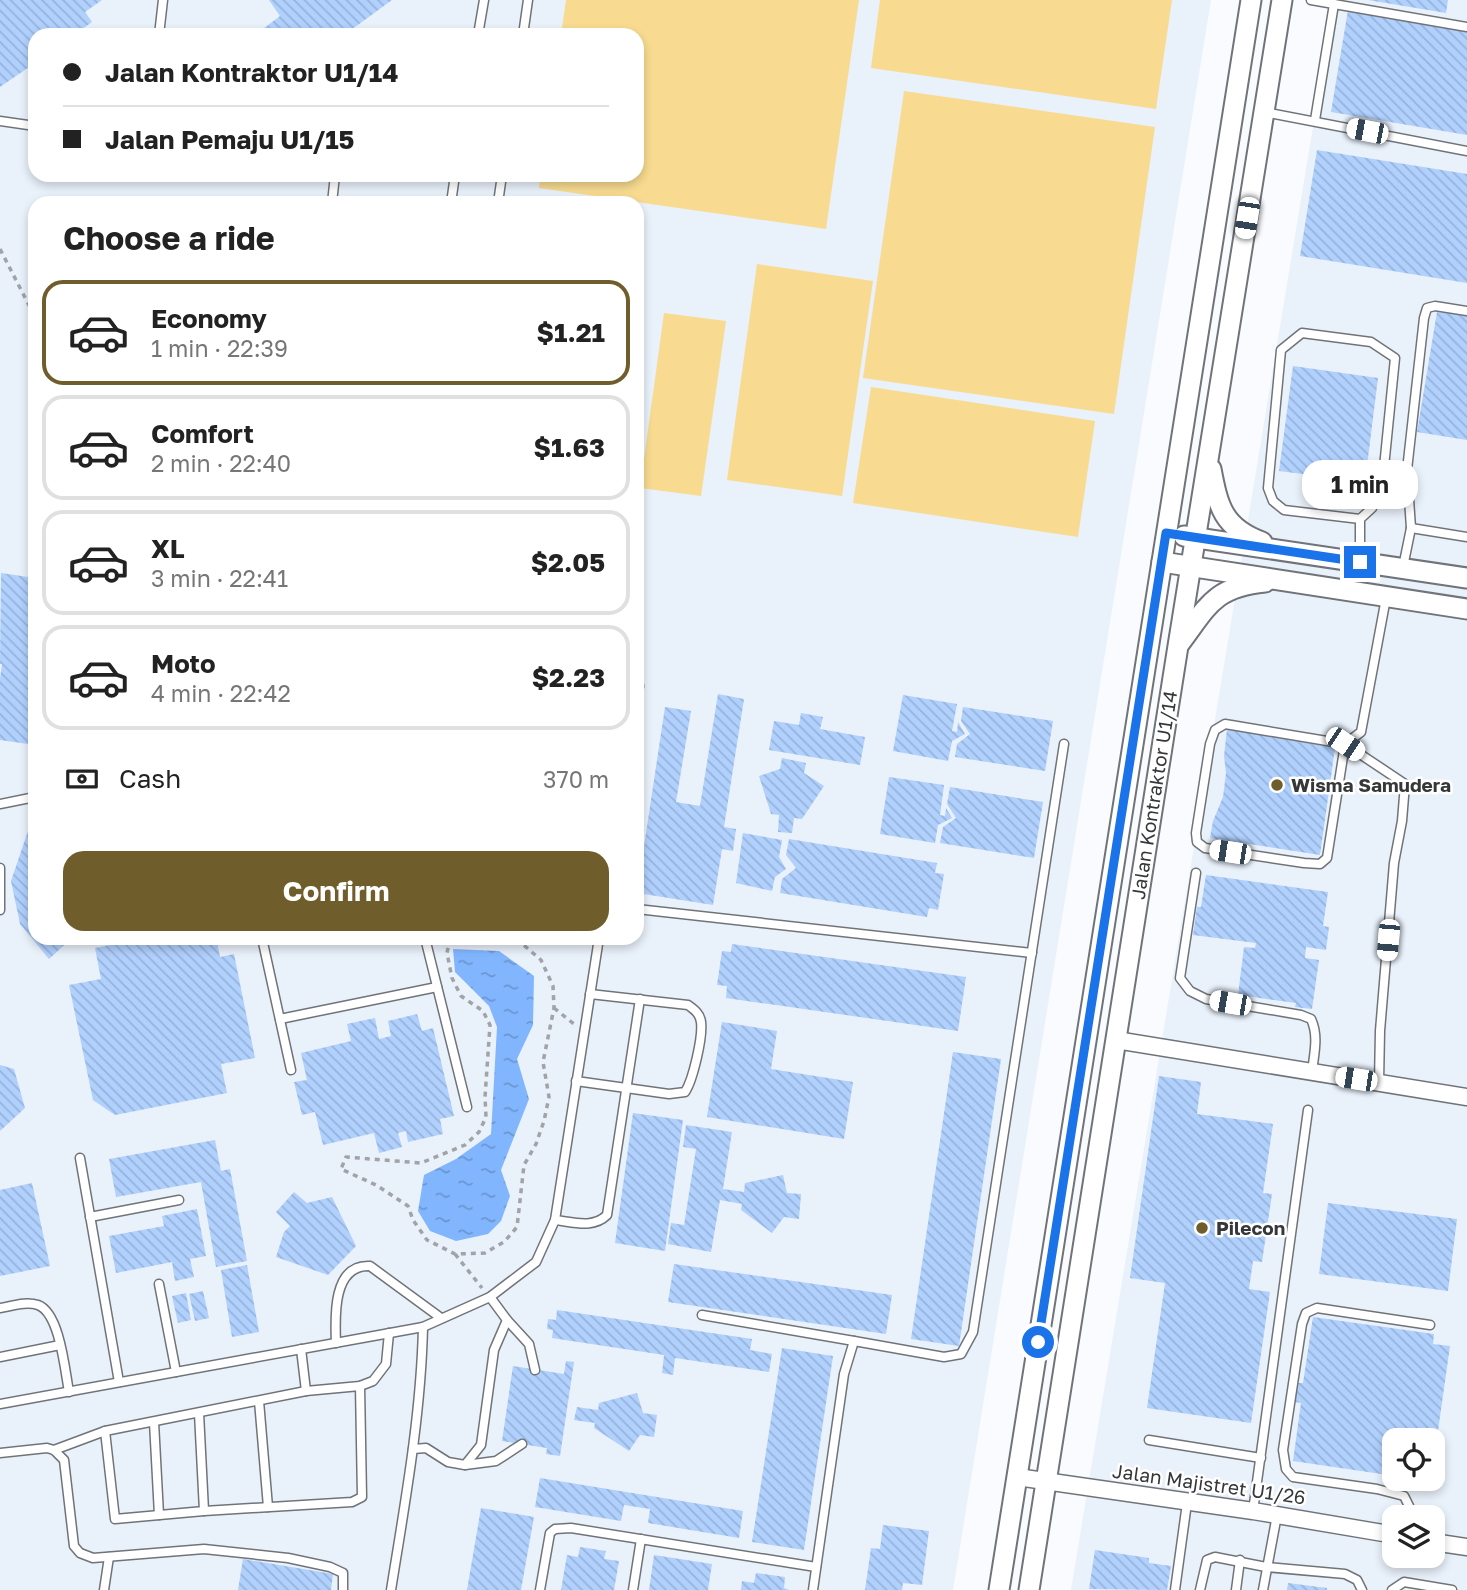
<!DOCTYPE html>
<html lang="en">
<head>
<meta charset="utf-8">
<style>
  :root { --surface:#fff; --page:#f2f2f2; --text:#222; --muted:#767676; --line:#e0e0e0; --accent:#6f5d2c }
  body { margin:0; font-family:"Golos Text",sans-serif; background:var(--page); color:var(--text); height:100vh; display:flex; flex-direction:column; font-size:26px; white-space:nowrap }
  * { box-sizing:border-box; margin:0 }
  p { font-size:23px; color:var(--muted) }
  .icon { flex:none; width:38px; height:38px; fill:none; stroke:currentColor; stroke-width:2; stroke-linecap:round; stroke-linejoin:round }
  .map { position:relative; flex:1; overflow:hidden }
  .drawer { position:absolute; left:28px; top:196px; width:616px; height:749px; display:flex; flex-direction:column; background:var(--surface); border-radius:21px; box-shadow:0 4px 10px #0003 }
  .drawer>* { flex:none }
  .hud { position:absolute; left:28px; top:28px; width:616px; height:154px; border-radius:21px; box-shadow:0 4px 10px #0003; display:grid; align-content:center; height:154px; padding:0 35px; background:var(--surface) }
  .fabs { position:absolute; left:1382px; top:1428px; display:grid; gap:14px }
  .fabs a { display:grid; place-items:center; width:63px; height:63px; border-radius:14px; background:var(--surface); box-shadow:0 4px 10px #0003; font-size:35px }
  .end { position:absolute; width:32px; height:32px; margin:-16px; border:9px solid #1a73e8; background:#fff; box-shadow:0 0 0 4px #fff }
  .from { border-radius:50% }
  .bubble { position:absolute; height:49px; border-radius:21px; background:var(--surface); box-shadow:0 4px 10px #0003; font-size:23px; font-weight:700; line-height:49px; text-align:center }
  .car { position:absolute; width:21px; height:42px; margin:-21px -10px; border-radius:9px; box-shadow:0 0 5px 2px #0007; background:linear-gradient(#fff 24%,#345 0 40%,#fff 0 76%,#345 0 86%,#fff 0) }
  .hud b { display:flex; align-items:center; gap:24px; height:66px; font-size:26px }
  .hud b+b { border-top:2px solid var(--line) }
  .hud i { width:18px; height:18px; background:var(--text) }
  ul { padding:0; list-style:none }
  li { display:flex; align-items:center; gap:21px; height:105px; margin:0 14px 10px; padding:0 21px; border:4px solid var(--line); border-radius:21px }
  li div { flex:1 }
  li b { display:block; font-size:26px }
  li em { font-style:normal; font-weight:700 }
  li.current { border-color:var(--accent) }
  li>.icon { width:63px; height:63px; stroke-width:1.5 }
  h2 { padding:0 35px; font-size:32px; line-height:84px }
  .pay { display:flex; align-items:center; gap:18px; height:77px; padding:0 35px; font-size:26px }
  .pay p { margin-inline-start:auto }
  .cta { display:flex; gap:14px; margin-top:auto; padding:14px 35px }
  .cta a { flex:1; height:80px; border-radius:21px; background:var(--accent); color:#fff; font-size:28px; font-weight:700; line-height:80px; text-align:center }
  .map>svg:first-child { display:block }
</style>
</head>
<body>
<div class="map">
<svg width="1467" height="1590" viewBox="0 0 1467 1590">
  <defs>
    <pattern id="water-ripples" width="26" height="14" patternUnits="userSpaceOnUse" patternTransform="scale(1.75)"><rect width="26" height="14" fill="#81b6ff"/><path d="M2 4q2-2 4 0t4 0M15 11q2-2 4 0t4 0" fill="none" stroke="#6a95cf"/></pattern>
    <pattern id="building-back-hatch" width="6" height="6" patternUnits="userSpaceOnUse" patternTransform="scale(1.75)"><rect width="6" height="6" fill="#b0d0fd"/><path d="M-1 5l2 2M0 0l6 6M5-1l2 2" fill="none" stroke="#98b3da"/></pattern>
  </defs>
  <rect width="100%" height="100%" fill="#f9fbff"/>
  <g fill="#e9f1fb" fill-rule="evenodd">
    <path d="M 0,0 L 1211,0 L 953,1590 L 0,1590 ZM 35,35 L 637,35 L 637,175 L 35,175 ZM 35,203 L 637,203 L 637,938 L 35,938 Z"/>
    <path d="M 1334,0 L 1467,0 L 1467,1590 L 1071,1590 ZM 1395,1440 L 1433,1440 L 1433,1479 L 1395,1479 ZM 1395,1517 L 1433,1517 L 1433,1556 L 1395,1556 Z"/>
  </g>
  <g fill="#f8db90">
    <path d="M 566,0 L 859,0 L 826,229 L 539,188 L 541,175 L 637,175 L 637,35 L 561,35 Z"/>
    <path d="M 880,0 L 1172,0 L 1156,109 L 871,68 Z"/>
    <path d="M 904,91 L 1155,127 L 1114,414 L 863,378 Z"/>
    <path d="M 757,264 L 873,281 L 842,496 L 727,480 Z"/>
    <path d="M 664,313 L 726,321 L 701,496 L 640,488 Z"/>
    <path d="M 871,387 L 1095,421 L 1078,537 L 853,503 Z"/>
  </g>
  <path fill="url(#water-ripples)" d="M 453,949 L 499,951 L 534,976 L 533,1025 L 517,1059 L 529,1099 L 501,1170 L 510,1196 L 501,1221 L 488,1234 L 456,1241 L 430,1231 L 418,1211 L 424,1175 L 456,1159 L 491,1134 L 497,1027 L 489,1006 L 455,972 Z"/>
  <g fill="url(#building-back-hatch)">
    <path d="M 0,0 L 102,0 L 85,12 L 92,22 L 74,35 L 35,35 L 35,63 L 0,87 Z"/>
    <path d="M 269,0 L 392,0 L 351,30 L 355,35 L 255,35 L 280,16 Z"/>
    <path d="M 1368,0 L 1448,0 L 1446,13 Z"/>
    <path d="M 1348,10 L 1467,30 L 1467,135 L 1331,112 Z"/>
    <path d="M 1317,150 L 1467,174 L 1467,283 L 1300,256 Z"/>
    <path d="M 1437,312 L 1467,316 L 1467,440 L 1417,432 Z"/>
    <path d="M 1293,366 L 1378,378 L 1365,482 L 1279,471 Z"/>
    <path d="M 1,573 L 35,578 L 35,620 L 29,664 L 35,665 L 35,698 L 28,744 L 0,740 L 0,679 L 2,664 L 0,664 Z"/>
    <path d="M 718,694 L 744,699 L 724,827 L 736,829 L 733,851 L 722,849 L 713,905 L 637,893 L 665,707 L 691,711 L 676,802 L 700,806 Z"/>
    <path d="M 903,695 L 957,704 L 952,731 L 957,732 L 958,722 L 965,734 L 952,741 L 948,761 L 893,751 Z"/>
    <path d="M 963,707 L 1053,721 L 1045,771 L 955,757 L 957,744 L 970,734 L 961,721 Z"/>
    <path d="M 801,713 L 823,717 L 820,729 L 865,737 L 860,765 L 769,750 L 774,721 L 799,725 Z"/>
    <path d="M 1227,729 L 1335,748 L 1320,855 L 1210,838 L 1213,821 L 1223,797 L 1226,773 L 1224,756 Z"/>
    <path d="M 782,758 L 806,763 L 804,773 L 824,786 L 802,819 L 794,818 L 792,833 L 778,832 L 779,815 L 771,814 L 759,776 L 780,769 Z"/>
    <path d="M 889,777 L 944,785 L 940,815 L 945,816 L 946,808 L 952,818 L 938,825 L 935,843 L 880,834 Z"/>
    <path d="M 950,787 L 1043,802 L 1034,858 L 940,843 L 943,827 L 956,818 L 947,804 Z"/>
    <path d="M 30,825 L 35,827 L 35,938 L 72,938 L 49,959 L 20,924 L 11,881 Z"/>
    <path d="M 743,833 L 782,840 L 779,857 L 786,869 L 775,877 L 772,891 L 736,883 Z"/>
    <path d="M 789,839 L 937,863 L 935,873 L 944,874 L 938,910 L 929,908 L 927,917 L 780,893 L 782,879 L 796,868 L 786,855 Z"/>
    <path d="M 1206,875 L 1328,892 L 1323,926 L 1329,927 L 1326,950 L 1306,947 L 1305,958 L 1319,960 L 1312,1009 L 1295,1007 L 1296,1003 L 1238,995 L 1244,947 L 1255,948 L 1256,943 L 1193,935 L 1197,907 L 1201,907 Z"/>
    <path d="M 145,938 L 198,938 L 200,945 L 217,941 L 220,957 L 234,954 L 255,1058 L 221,1064 L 227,1093 L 115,1115 L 93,1100 L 69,985 L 101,979 L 95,948 Z"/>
    <path d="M 732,944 L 966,977 L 958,1031 L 726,998 L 727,986 L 717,985 L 722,951 L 731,952 Z"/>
    <path d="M 417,1014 L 422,1031 L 433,1028 L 454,1116 L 440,1119 L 443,1134 L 408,1142 L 406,1131 L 398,1133 L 402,1147 L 379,1153 L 374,1133 L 323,1145 L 315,1112 L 302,1115 L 294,1082 L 307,1080 L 301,1053 L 351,1041 L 347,1024 L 375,1018 L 379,1039 L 391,1036 L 388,1021 Z"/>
    <path d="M 722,1022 L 777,1031 L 771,1069 L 853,1082 L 844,1139 L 707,1117 Z"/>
    <path d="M 953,1052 L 1001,1059 L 959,1346 L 911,1339 Z"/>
    <path d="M 0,1065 L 14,1069 L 25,1108 L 0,1131 Z"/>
    <path d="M 1159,1076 L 1201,1082 L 1197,1114 L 1273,1124 L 1263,1193 L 1272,1194 L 1262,1262 L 1253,1261 L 1249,1289 L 1270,1292 L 1251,1423 L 1147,1408 L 1165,1283 L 1130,1278 Z"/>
    <path d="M 633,1113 L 683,1120 L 665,1251 L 615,1243 Z"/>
    <path d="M 686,1125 L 732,1132 L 723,1189 L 744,1192 L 745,1183 L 783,1175 L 787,1193 L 801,1194 L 799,1219 L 784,1217 L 772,1233 L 741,1210 L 742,1204 L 720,1200 L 711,1252 L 668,1244 L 671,1223 L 684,1225 L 696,1149 L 683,1147 Z"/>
    <path d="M 215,1140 L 221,1171 L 230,1169 L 247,1261 L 216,1267 L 201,1182 L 116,1197 L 109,1159 Z"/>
    <path d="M 32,1183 L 50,1266 L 0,1276 L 0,1190 Z"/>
    <path d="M 294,1192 L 307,1203 L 332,1197 L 356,1246 L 328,1275 L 276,1257 L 284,1232 L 290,1226 L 276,1212 Z"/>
    <path d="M 1328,1203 L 1457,1219 L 1448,1291 L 1319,1274 Z"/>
    <path d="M 197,1209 L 206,1256 L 190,1259 L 194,1277 L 175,1281 L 172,1262 L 116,1273 L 109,1236 L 164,1226 L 162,1216 Z"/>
    <path d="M 674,1264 L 892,1295 L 886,1334 L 668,1302 Z"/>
    <path d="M 247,1265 L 259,1332 L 232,1337 L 221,1270 Z"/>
    <path d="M 203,1291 L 209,1318 L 195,1321 L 189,1294 Z"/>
    <path d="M 186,1293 L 191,1320 L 178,1323 L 172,1296 Z"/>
    <path d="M 557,1310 L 752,1339 L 750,1350 L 772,1354 L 769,1372 L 675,1358 L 673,1375 L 662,1373 L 664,1355 L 552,1338 L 553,1330 L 547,1329 L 548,1319 L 556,1320 Z"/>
    <path d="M 1313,1317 L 1434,1334 L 1433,1344 L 1450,1346 L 1436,1445 L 1433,1445 L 1433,1440 L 1395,1440 L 1395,1476 L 1293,1461 L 1301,1403 L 1295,1402 L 1298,1383 L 1303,1383 Z"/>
    <path d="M 782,1348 L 833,1356 L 804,1550 L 752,1542 Z"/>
    <path d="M 566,1361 L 574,1362 L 560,1456 L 546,1454 L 547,1448 L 502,1441 L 513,1366 L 564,1374 Z"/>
    <path d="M 637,1393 L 643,1413 L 657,1415 L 654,1437 L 640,1435 L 629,1451 L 594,1428 L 595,1423 L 574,1420 L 577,1407 L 598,1410 L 599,1403 Z"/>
    <path d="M 540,1478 L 743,1511 L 739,1538 L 648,1523 L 650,1509 L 624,1505 L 621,1521 L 535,1507 Z"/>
    <path d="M 481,1508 L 534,1517 L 521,1590 L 467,1590 Z"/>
    <path d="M 883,1525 L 929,1531 L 922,1585 L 903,1583 L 902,1590 L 865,1590 L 871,1548 L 880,1549 Z"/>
    <path d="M 580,1547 L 606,1551 L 604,1559 L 619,1561 L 614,1590 L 561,1590 L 567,1555 L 578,1557 Z"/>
    <path d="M 1095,1550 L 1149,1558 L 1149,1563 L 1171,1566 L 1167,1590 L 1089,1589 Z"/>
    <path d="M 654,1555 L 712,1564 L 708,1590 L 649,1590 Z"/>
    <path d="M 243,1559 L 333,1574 L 331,1590 L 238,1590 Z"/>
    <path d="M 756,1573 L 785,1577 L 784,1588 L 789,1590 L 741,1590 L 742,1581 L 754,1583 Z"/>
    <path d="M 1288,1583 L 1327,1588 L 1327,1590 L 1287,1590 Z"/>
  </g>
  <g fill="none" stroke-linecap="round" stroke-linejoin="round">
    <g stroke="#707479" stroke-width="11">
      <g id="service">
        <path d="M 1311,0 L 1467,27"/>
        <path d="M 159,35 L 163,0"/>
        <path d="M 478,35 L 484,0"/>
        <path d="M 523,35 L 528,0"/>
        <path d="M 1264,112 L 1467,151"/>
        <path d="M 1315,120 L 1334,4"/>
        <path d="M 0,121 L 35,126"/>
        <path d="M 332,203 L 335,175"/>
        <path d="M 451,203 L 455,175"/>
        <path d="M 498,203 L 502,175"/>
        <path d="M 1360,519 L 1284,510 L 1273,501 L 1268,488 L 1281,350 L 1302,333 L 1371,342 L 1395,358 L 1382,487 L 1372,508 L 1360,519 L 1360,562"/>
        <path d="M 1411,528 L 1467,537"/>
        <path d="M 1403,567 L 1411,528 L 1407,470 L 1424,318 L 1427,308 L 1435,306 L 1467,311"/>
        <path d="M 637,676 L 639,686 L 637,697"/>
        <path d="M 0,804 L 35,797"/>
        <path d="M 0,868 L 0,910"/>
        <path d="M 1196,873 L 1180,978 L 1190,991 L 1206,999 L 1301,1015 L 1311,1019 C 1319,1036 1314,1054 1312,1072"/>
        <path d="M 637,909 L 1032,953"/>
        <path d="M 262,938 L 291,1070"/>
        <path d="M 425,938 L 467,1107"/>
        <path d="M 280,1019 L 437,987"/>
        <path d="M 576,1081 L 669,1094 L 685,1092 C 693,1080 703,1037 701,1022 C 700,1014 695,1010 688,1005 L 590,994"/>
        <path d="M 1379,1082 L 1380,1031 L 1394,863 L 1402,821 L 1405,784 L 1345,744 L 1225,724 L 1215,730 L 1210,744 L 1196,833 L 1197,842 L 1205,848 L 1304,863 L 1320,864 L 1327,858 L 1345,744 L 1361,732 L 1386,598"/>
        <path d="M 80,1158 L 119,1382"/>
        <path d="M 90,1217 L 179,1200"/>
        <path d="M 555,1220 C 573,1222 593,1229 607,1215 L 640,999"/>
        <path d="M 159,1284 L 176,1372"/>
        <path d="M 0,1308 C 12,1306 26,1301 38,1305 C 60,1313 65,1371 69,1392"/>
        <path d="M 702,1315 L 854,1341"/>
        <path d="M 507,1320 L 529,1344 L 535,1370"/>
        <path d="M 336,1343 C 335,1318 332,1264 370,1266 L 441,1318"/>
        <path d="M 301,1349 L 306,1391"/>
        <path d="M 0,1357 L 60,1345"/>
        <path d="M 259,1401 L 268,1507"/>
        <path d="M 0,1404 L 423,1327 L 490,1297 L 536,1262 L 555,1220 L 599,938"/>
        <path d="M 154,1422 L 159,1515"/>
        <path d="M 105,1431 L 115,1519 L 204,1511 L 199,1413"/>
        <path d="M 1149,1440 L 1261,1458"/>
        <path d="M 413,1449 L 426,1448 L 448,1462 L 465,1465 L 481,1445 L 494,1350 L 507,1320 L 490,1297"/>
        <path d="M 54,1450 L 105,1431 L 306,1391 L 360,1386 L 373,1381 L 386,1364 L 389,1333"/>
        <path d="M 0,1453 L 47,1448 L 54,1450 L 64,1460 L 74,1546 L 80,1553 L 93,1558 L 204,1549 L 288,1558 L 330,1567 L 343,1573 L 343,1590"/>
        <path d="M 465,1465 L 496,1461 L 522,1444"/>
        <path d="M 204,1511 L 352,1502 L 362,1497 L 360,1386"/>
        <path d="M 1253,1511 L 1308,1110"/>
        <path d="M 1409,1517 L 1409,1506 L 1404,1496 L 1377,1489 L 1293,1477 L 1286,1469 L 1283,1450 L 1302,1324 L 1306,1313 L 1317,1308 L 1430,1325"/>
        <path d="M 104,1590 L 109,1557"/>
        <path d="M 391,1590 C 405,1503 421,1415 423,1327"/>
        <path d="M 540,1590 L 550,1533 L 555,1529 L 571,1528 L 816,1567"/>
        <path d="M 633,1590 L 641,1539"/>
        <path d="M 813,1590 L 844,1374 L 854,1341 L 944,1357 L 961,1354 L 973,1332 L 1064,744"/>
        <path d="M 1175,1590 L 1187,1503"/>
        <path d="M 1200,1590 L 1207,1560 L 1215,1557 L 1266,1567 L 1345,1574 L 1357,1580 L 1362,1590"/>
        <path d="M 1236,1590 L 1240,1560"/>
        <path d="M 1263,1590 L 1277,1515"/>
        <path d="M 1392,1590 L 1404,1582 L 1452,1590"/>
      </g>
    </g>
    <g stroke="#707479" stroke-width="19">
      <g id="minor">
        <path d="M 1116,1040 L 1467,1097"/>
        <path d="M 1017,1477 L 1253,1511 L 1395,1535"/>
        <path d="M 1433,1542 L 1467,1547"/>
      </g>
    </g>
    <g stroke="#707479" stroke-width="23">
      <g id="tertiary">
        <path d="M 1211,469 C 1218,506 1223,528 1262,542"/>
        <path d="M 1184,536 L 1467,578"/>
        <path d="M 1162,562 L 1467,609"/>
        <path d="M 1180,643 C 1208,606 1214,587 1265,582"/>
        <path d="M 999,1590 L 1251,0"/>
        <path d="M 1029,1590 L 1178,646 L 1282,0"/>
      </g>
    </g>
    <g stroke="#a1a3a6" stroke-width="3.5" stroke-dasharray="5 5" stroke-linecap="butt">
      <path d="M 0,249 L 35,317"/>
      <path d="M 450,938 L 447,953 L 452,978 L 461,996 L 483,1011 L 490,1025 L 485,1097 L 486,1117 L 479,1132 L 465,1145 L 421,1163 L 346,1157 L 341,1169 L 376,1185 L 408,1206 L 413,1220 L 427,1240 L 455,1254 L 485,1253 L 504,1242 L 517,1227 L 524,1165 L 536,1144 L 544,1121 L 549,1097 L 543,1062 L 554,1008 L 553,986 L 541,960 L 519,941 L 507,938"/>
      <path d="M 554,1008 L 574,1024"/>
      <path d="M 455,1254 L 482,1288"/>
    </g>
    <use href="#service" stroke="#fff" stroke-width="8"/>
    <use href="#minor" stroke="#fff" stroke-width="16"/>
    <use href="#tertiary" stroke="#fff" stroke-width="19"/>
  </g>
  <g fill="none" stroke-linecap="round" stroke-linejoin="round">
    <path stroke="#1a73e8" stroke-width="9" d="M 1038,1342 L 1166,533 L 1360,562"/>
  </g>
  <g fill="#6f5d2c" stroke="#fff" stroke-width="2.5">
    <circle cx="1277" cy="785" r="7"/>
    <circle cx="1202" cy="1228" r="7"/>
  </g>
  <g text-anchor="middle" stroke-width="5" stroke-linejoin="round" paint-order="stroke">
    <g font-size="19" font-weight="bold" fill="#353739" stroke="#fff" text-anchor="start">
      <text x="1291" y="792">Wisma Samudera</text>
      <text x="1216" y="1235">Pilecon</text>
    </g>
    <g font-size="19" fill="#353739" stroke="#fff">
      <text transform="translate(1154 795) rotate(-81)" y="7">Jalan Kontraktor U1/14</text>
      <text transform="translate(1209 1484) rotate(8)" y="7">Jalan Majistret U1/26</text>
    </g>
  </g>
</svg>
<div class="fabs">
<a><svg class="icon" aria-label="locate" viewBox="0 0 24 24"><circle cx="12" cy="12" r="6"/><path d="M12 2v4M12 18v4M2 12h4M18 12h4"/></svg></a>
<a><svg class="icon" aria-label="layers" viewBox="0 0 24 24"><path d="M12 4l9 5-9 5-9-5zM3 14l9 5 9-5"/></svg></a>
</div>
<i class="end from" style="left:1038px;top:1342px"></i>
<i class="end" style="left:1360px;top:562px"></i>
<div class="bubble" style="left:1302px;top:460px;width:116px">1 min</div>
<i class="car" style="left:1367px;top:131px;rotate:281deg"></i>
<i class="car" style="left:1247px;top:218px;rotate:189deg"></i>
<i class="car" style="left:1345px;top:744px;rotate:124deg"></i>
<i class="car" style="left:1230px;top:852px;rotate:279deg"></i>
<i class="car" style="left:1388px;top:940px;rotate:185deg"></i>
<i class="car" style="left:1230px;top:1003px;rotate:280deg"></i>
<i class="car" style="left:1356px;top:1079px;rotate:279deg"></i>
<div class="hud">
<b><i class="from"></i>Jalan Kontraktor U1/14</b>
<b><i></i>Jalan Pemaju U1/15</b>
</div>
<section class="drawer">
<h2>Choose a ride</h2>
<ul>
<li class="current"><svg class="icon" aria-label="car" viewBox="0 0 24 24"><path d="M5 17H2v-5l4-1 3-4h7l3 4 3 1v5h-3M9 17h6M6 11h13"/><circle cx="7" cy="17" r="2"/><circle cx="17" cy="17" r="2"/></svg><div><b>Economy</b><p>1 min · 22:39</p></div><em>$1.21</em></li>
<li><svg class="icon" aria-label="car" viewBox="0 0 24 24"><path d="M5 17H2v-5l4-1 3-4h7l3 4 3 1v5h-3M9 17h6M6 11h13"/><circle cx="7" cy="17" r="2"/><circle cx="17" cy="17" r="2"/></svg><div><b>Comfort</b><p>2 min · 22:40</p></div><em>$1.63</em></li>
<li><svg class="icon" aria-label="car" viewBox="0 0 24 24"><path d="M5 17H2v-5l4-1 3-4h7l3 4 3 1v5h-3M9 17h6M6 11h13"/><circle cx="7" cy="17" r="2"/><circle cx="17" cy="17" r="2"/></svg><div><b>XL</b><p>3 min · 22:41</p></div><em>$2.05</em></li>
<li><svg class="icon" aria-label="car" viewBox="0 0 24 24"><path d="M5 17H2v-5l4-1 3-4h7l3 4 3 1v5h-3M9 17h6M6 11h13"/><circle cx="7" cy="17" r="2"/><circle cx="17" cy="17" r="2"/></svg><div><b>Moto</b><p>4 min · 22:42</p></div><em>$2.23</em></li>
</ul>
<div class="pay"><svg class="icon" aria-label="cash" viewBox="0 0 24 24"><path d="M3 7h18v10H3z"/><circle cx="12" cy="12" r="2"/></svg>Cash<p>370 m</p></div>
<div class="cta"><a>Confirm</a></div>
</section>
</div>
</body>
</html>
